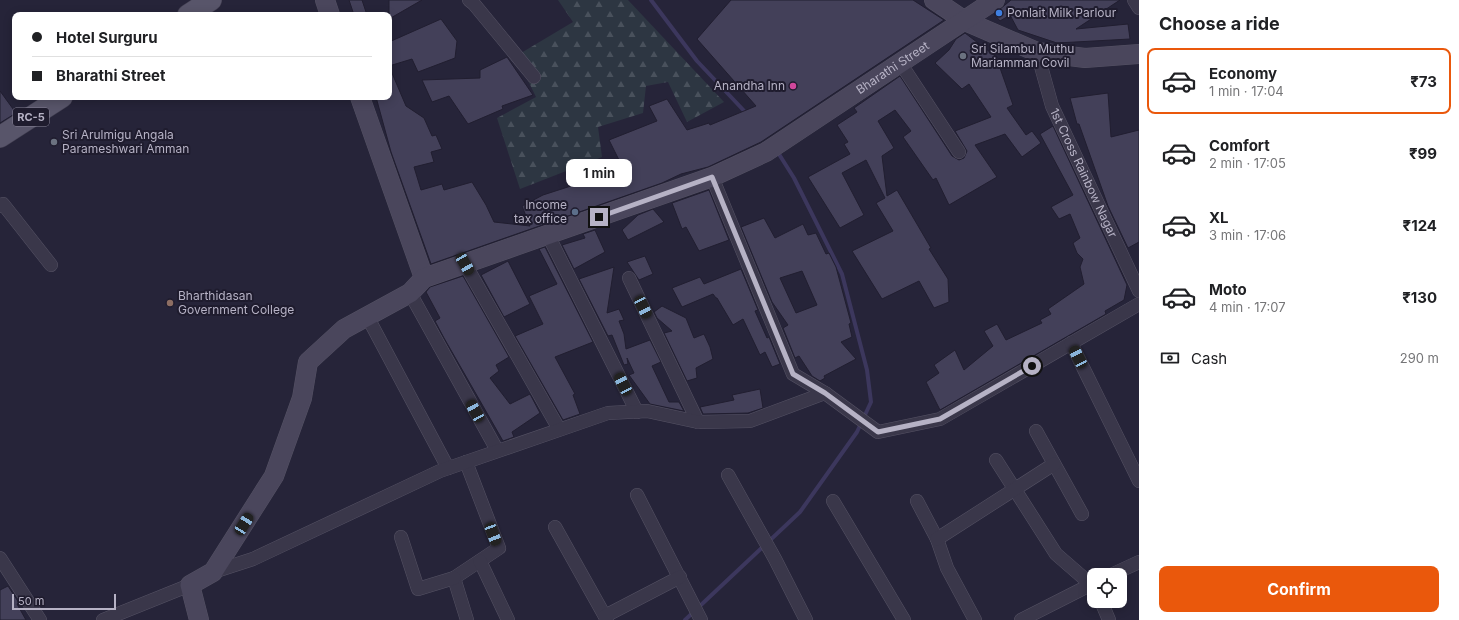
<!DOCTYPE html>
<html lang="en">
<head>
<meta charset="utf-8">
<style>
  :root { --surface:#fff; --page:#f2f2f2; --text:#202124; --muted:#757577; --line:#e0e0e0; --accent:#ea580c }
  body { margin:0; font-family:Inter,sans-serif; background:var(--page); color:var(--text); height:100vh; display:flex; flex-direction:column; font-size:15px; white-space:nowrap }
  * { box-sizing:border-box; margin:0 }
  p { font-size:13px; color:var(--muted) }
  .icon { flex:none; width:22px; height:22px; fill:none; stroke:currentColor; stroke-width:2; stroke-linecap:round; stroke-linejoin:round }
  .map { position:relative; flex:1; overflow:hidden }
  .sheet { display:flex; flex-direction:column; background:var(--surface); width:320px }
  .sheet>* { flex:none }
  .top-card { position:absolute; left:12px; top:12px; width:380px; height:88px; border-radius:8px; box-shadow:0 2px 10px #0003; display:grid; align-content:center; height:88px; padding:0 20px; background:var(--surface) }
  .controls { position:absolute; left:1087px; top:568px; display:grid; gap:8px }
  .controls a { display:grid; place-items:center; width:40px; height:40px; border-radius:8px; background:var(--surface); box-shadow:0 2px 10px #0003; font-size:20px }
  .scale { position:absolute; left:12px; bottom:10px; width:104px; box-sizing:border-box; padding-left:4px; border:2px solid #b6b2c5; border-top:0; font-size:11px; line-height:14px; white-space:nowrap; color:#b6b2c5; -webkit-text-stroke:3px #1f1c2e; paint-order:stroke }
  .end { position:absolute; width:18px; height:18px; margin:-9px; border:5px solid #b6b2c5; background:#111; box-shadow:0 0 0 2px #111 }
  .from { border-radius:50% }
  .bubble { position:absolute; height:28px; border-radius:8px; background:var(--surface); box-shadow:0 2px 10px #0003; font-size:13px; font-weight:700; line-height:28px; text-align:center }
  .car { position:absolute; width:12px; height:24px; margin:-12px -6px; border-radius:5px; box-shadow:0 0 3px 1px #0007; background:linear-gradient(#222 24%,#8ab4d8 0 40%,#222 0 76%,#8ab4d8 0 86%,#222 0) }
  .top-card b { display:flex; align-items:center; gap:14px; height:38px; font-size:15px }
  .top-card b+b { border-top:1px solid var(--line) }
  .top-card i { width:10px; height:10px; background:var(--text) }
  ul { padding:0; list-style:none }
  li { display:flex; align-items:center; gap:12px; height:66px; margin:0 8px 6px; padding:0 12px; border:2px solid transparent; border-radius:8px }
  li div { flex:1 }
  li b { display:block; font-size:15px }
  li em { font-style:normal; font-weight:700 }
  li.on { border-color:var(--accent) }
  li>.icon { width:36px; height:36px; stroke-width:1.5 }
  h2 { padding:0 20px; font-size:18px; line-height:48px }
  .pay { display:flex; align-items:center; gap:10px; height:44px; padding:0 20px; font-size:15px }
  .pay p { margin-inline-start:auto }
  .action { display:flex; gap:8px; margin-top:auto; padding:8px 20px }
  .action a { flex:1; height:46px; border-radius:8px; background:var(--accent); color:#fff; font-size:16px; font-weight:700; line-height:46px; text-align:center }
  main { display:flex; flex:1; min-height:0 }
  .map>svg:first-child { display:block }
</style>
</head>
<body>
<main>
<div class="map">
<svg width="1139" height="620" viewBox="0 0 1139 620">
  <defs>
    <pattern id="forest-firs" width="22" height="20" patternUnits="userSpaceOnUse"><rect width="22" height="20" fill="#2d3642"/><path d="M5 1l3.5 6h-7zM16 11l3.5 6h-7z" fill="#49515c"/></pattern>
  </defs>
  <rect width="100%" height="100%" fill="#262439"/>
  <path fill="url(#forest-firs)" d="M 558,0 L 628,0 L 724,102 L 687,122 L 668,82 L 646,86 L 643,113 L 598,127 L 602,157 L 520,189 L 497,118 L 536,97 L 516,56 L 573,22 Z"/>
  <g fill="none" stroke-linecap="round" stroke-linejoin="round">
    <g stroke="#3c375d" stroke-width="4">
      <path d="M 651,0 L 697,61 L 748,115"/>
      <path d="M 685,620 L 800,512 L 857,432 L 871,402 L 867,370 L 842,274 L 794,178 L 777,151"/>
    </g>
  </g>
  <g fill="#434059" stroke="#211e30" fill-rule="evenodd">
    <path d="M 349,0 L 362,0 L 367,15 L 354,15 Z"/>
    <path d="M 389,0 L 422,0 L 389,19 Z"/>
    <path d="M 731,0 L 913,0 L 944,20 L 761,142 L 708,167 L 681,174 L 662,183 L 431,264 L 391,152 L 376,97 L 389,97 L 389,42 L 441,19 L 457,41 L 455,58 L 418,72 L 412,59 L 389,66 L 406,106 L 424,118 L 432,136 L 436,135 L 442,149 L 431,152 L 434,162 L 414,167 L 421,190 L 442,184 L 444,190 L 472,182 L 486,205 L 494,222 L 530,226 L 522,206 L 543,195 L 574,185 L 590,177 L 592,181 L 619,172 L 617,166 L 621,164 L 609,140 L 657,121 L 649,106 L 667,99 L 687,130 L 709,123 L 710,125 L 756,106 L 697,39 Z"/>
    <path d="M 1011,0 L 1120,0 L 1076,29 L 1128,24 L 1130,39 L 1057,43 L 1018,30 L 1010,15 L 1000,21 L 994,14 Z"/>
    <path d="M 965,33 L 1003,62 L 999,65 L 1013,105 L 1007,108 L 1026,135 L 1032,131 L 1041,143 L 1022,157 L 1005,134 L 975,145 L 997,177 L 949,205 L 936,178 L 933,180 L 903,137 L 911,131 L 895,110 L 878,121 L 894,148 L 882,156 L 887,196 L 897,190 L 931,248 L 929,249 L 948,279 L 949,302 L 934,308 L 919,281 L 882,299 L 852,251 L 893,231 L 876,203 L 885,198 L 866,160 L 842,173 L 864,215 L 840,228 L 808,177 L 850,154 L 844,144 L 848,142 L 837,125 L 857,112 L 854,108 L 900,76 L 952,156 L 959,160 L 964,158 L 967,151 L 955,131 L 991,117 L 969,84 L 962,89 L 935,63 L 949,50 L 956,39 Z"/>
    <path d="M 507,57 L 533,95 L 502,106 L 503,109 L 468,124 L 449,96 L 432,102 L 422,80 L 480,78 L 480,70 Z"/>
    <path d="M 0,91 L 16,113 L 0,123 Z"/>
    <path d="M 1108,93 L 1111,137 L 1139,130 L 1139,242 L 1128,248 L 1108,206 L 1079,124 L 1077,124 L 1070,98 Z"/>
    <path d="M 1053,126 L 1127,285 L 1124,300 L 1105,311 L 1106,314 L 940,410 L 926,382 L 939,373 L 934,365 L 955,350 L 964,370 L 993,346 L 984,331 L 997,324 L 1006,340 L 1042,323 L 1040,320 L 1051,314 L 1048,309 L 1084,284 L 1080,267 L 1083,259 L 1077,253 L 1073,243 L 1080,238 L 1070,214 L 1059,219 L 1051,207 L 1073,195 L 1040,134 Z"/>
    <path d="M 709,190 L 729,240 L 699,251 L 686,227 L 682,229 L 672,203 Z"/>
    <path d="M 653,209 L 664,222 L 628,240 L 622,230 L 638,215 Z"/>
    <path d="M 764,218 L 775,238 L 803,224 L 808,235 L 816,233 L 826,254 L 829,253 L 836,267 L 851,323 L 849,324 L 852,337 L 841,342 L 856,359 L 824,376 L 825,378 L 820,381 L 812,376 L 799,356 L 795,358 L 783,328 L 788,325 L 772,302 L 741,227 ZM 802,271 L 817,305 L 796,313 L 780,278 Z"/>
    <path d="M 595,230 L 605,252 L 574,269 L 562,245 L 585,238 L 583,234 Z"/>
    <path d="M 545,247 L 593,342 L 555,357 L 575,394 L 573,395 L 580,414 L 563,420 L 515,336 L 543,324 L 529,296 L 557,284 L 539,249 Z"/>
    <path d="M 645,256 L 653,274 L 639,280 L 627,262 Z"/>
    <path d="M 508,261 L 530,304 L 504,317 L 481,275 Z"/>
    <path d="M 614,267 L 607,313 L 619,309 L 624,320 L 619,321 L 624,334 L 626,349 L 650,340 L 661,362 L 652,366 L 669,402 L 679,402 L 684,411 L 650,404 L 629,375 L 634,373 L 627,358 L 628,364 L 624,365 L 612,335 L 608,336 L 579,279 Z"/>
    <path d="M 741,269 L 758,310 L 755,311 L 767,338 L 769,337 L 780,364 L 772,367 L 765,352 L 760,355 L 743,319 L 733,325 L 717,298 L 716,298 L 713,294 L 682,307 L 672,288 L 700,277 L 704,284 Z"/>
    <path d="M 463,276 L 509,357 L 496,365 L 499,371 L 490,378 L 510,404 L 530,394 L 540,413 L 512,432 L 514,437 L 503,441 L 444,338 L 435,321 L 440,318 L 426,292 L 430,287 Z"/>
    <path d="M 662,306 L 686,318 L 694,338 L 704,334 L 710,347 L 713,359 L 696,368 L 697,378 L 687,381 L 664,333 L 672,331 L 657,318 L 654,312 Z"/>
    <path d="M 760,389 L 763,408 L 748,413 L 703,414 L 700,407 L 734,400 L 732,395 Z"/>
    <path d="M 8,586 L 19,603 L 17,604 L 26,620 L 0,620 L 0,590 Z"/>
  </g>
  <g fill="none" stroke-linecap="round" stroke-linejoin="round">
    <g stroke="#555264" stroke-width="14">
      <g id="street">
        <path d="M 469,0 L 474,4 L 534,77"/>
        <path d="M 1134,0 L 1139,8"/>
        <path id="s1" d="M 1037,52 L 1052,106 L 1139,291"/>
        <path d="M 901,64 L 959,152"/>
        <path d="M 712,177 L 793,374 L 825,393 L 878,432 L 940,419 L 1139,304"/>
        <path d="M 0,206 L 3,204 L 51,265"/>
        <path d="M 548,235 L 637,412"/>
        <path d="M 465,264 L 559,429"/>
        <path d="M 629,278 L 698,422"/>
        <path d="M 410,293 L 497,450"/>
        <path d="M 367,316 L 448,468"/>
        <path d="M 1071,343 L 1139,481"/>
        <path d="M 1036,431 L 1082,514"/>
        <path d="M 996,460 L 1056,554 L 1094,587"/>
        <path d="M 466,462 L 499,548 L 454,578 L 467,620"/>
        <path d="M 728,475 L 775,559 L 806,620"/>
        <path d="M 637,495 L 701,620"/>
        <path d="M 833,501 L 904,620"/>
        <path d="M 917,501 L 937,539 L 947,568 L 975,620"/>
        <path d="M 555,527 L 607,620"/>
        <path d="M 401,537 L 418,589 L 454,578"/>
        <path d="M 937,539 L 1054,464"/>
        <path d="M 0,558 L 40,620"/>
        <path d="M 480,561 L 508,620"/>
        <path d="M 213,572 L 253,559 L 440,471 L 608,413 L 647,411 L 698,422 L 750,421 L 825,393"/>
        <path d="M 1111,575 L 1139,562"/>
        <path d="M 1101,601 L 1109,620"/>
        <path d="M 605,616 L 680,577"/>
        <path d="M 103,620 L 190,585"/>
        <path d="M 1021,620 L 1094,583"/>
      </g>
    </g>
    <g stroke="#555264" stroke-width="20">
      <g id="secondary">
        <path d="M 325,0 L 330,15"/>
        <path d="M 934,0 L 965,21 L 1037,52 L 1085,58 L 1139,54"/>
        <path d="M 360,97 L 424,278"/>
        <path id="s2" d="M 199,620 L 190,585 L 213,572 L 274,476 L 302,398 L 308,362 L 344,329 L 410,293 L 424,278 L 712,177 L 766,152 L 995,0"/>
      </g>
    </g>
    <g stroke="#434052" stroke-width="22">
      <g id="primary">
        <path d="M 188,15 L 211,0"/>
        <path d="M 0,137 L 62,97"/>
      </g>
    </g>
    <use href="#street" stroke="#3a374a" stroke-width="13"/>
    <use href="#secondary" stroke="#4a465c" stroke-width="19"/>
    <use href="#primary" stroke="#58556a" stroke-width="21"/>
  </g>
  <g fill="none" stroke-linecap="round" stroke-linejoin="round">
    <path stroke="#b6b2c5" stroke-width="5" d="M 599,217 L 712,177 L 793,374 L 825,393 L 878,432 L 940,419 L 1032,366"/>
  </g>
  <circle fill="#3f7fe0" stroke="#1f1c2e" stroke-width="1.5" cx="999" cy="13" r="4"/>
  <g fill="#6b7280" stroke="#1f1c2e" stroke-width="1.5">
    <circle cx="963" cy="56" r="4"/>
    <circle cx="54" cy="142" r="4"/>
  </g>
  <circle fill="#d1479c" stroke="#1f1c2e" stroke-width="1.5" cx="793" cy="86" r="4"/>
  <circle fill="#5c6f8a" stroke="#1f1c2e" stroke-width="1.5" cx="575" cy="212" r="4"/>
  <circle fill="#8d6e63" stroke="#1f1c2e" stroke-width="1.5" cx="170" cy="303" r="4"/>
  <g text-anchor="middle" stroke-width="4" stroke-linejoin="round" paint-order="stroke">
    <rect fill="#1f1c2e" stroke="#898598" stroke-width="1" x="13" y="108" width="36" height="18" rx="3"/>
    <g font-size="11" font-weight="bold" fill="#b6b2c5">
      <text x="31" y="121">RC-5</text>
    </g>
    <g font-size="12" fill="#b6b2c5" stroke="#1f1c2e" text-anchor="start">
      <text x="1007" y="17">Ponlait Milk Parlour</text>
      <text x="971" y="53">Sri Silambu Muthu<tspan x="971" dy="14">Mariamman Covil</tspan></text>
      <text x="785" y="90" text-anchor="end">Anandha Inn</text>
      <text x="62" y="139">Sri Arulmigu Angala<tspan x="62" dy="14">Parameshwari Amman</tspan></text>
      <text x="567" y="209" text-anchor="end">Income<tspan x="567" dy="14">tax office</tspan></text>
      <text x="178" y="300">Bharthidasan<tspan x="178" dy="14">Government College</tspan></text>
    </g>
    <g font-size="12" fill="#b6b2c5" stroke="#1f1c2e">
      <text dy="4" stroke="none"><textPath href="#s2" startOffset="957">Bharathi Street</textPath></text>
      <text dy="4" stroke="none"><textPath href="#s1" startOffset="130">1st Cross Rainbow Nagar</textPath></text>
    </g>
  </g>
</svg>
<div class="controls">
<a><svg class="icon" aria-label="locate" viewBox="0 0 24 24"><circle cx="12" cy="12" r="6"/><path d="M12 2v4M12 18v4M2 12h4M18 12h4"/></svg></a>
</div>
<div class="scale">50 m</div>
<i class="end from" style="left:1032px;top:366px"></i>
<i class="end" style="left:599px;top:217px"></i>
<div class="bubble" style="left:566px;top:159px;width:66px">1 min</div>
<i class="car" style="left:465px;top:264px;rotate:150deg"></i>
<i class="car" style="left:643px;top:307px;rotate:154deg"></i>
<i class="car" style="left:1078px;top:357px;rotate:333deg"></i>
<i class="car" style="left:623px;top:384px;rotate:333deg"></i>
<i class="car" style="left:475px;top:411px;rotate:331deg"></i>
<i class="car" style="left:244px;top:524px;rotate:32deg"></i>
<i class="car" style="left:493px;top:534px;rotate:159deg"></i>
<div class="top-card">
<b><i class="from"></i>Hotel Surguru</b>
<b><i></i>Bharathi Street</b>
</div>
</div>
<section class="sheet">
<h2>Choose a ride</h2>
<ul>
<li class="on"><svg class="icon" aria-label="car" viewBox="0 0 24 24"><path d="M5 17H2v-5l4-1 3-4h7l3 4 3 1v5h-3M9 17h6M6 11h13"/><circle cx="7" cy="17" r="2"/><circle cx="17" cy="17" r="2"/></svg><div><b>Economy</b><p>1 min · 17:04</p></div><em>₹73</em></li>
<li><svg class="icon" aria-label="car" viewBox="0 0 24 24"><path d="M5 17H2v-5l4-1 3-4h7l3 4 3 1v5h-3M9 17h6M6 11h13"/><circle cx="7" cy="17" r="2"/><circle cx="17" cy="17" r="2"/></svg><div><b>Comfort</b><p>2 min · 17:05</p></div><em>₹99</em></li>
<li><svg class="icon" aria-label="car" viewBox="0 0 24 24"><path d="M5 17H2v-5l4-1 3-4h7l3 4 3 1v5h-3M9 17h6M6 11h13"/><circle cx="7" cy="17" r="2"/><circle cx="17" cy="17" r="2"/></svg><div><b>XL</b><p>3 min · 17:06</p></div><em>₹124</em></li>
<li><svg class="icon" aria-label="car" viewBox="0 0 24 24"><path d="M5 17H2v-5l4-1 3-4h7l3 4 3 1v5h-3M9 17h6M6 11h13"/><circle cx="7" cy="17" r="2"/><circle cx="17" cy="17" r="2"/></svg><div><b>Moto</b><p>4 min · 17:07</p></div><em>₹130</em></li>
</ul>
<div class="pay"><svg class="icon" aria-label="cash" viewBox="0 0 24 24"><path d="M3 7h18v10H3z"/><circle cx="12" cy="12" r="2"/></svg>Cash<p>290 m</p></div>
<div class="action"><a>Confirm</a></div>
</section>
</main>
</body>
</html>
